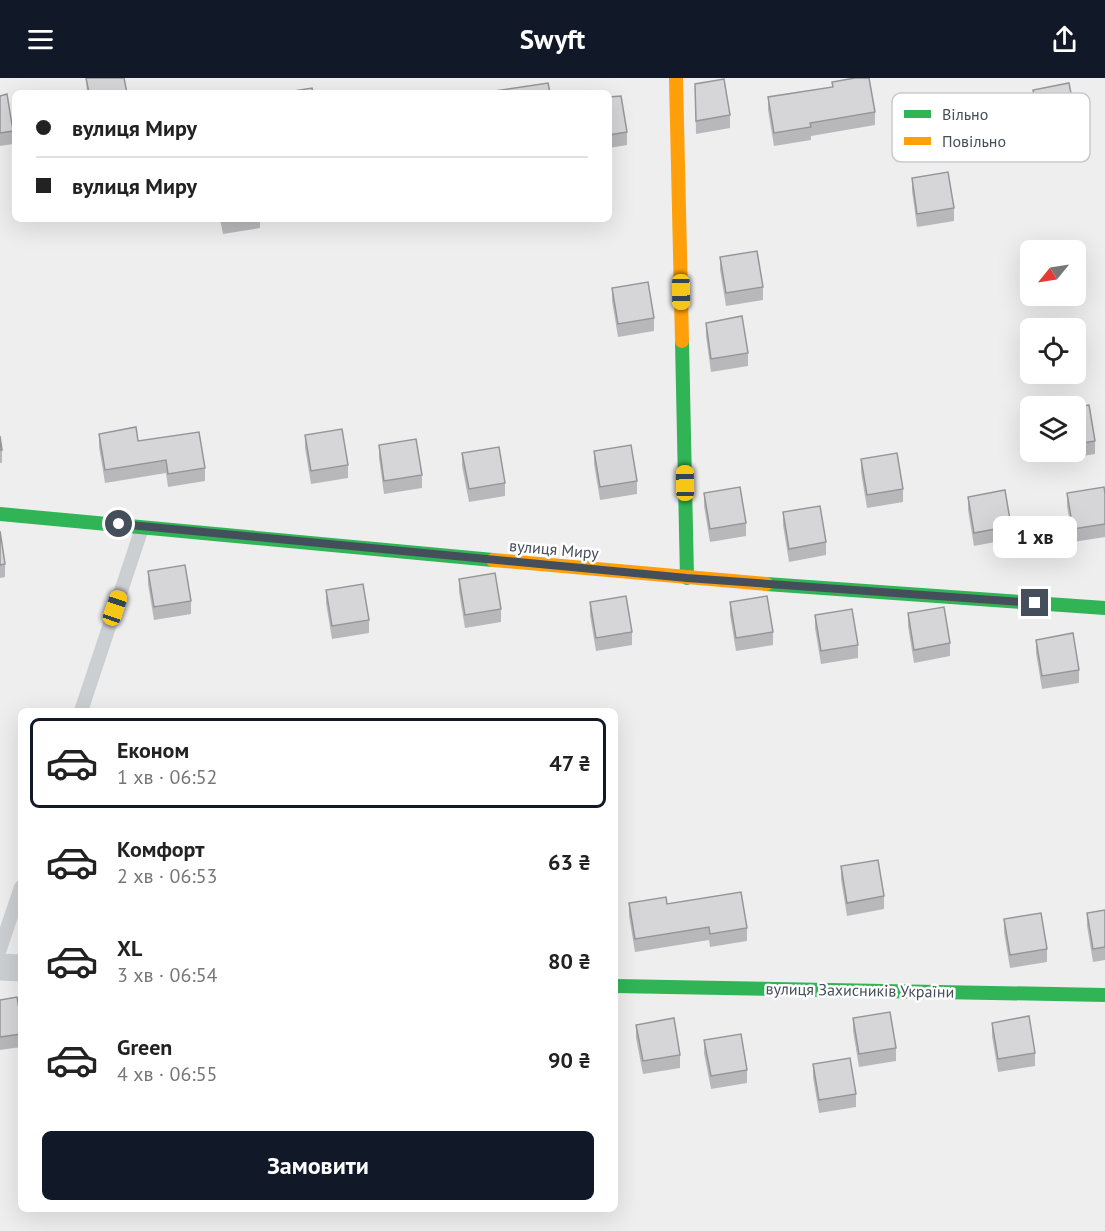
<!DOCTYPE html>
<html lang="uk">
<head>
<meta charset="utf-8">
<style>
  :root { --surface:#fff; --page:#f2f2f2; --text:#222; --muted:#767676; --line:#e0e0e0; --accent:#111827 }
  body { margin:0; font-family:"PT Sans",sans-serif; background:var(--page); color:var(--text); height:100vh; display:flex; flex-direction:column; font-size:22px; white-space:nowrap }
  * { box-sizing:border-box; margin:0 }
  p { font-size:20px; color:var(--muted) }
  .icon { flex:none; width:33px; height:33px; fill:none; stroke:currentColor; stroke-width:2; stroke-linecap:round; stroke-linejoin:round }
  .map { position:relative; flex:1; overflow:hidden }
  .details { position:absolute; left:18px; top:630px; width:600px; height:504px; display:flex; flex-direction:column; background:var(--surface); border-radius:9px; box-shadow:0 6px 24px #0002 }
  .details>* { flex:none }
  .hud { position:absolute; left:12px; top:12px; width:600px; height:132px; border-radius:9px; box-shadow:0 6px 24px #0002; display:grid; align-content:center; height:132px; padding:0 24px; background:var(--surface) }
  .needle { width:39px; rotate:240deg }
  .tools { position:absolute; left:1020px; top:162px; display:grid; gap:12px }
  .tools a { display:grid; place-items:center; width:66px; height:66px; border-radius:9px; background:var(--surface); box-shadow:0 6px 24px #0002; font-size:30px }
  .end { position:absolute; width:27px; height:27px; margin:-14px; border:8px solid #454e5b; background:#fff; box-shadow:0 0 0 3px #fff }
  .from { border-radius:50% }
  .bubble { position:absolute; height:42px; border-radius:9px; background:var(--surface); box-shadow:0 6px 24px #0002; font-size:20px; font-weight:600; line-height:42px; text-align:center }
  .car { position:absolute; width:18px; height:36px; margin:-18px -9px; border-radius:8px; box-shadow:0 0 4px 2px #0007; background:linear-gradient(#f5c518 24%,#345 0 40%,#f5c518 0 76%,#345 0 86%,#f5c518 0) }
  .hud b { display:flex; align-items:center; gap:21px; height:57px; font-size:22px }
  .hud b+b { border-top:2px solid var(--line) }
  .hud i { width:15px; height:15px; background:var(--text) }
  ul { padding:10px 0 0; list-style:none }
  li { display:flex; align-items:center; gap:18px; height:90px; margin:0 12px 9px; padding:0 12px; border:3px solid transparent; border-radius:9px }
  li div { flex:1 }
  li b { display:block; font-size:22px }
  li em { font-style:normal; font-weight:600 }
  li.on { border-color:var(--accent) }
  li>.icon { width:54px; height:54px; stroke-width:1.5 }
  .button { display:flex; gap:12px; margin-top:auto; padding:12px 24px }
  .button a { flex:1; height:69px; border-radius:9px; background:var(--accent); color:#fff; font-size:24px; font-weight:600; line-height:69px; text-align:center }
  header { display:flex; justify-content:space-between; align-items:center; height:78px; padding:0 24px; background:var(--accent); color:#fff; font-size:27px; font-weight:600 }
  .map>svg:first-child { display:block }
</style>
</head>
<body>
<header><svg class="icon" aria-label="menu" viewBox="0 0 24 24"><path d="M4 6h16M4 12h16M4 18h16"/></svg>Swyft<svg class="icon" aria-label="share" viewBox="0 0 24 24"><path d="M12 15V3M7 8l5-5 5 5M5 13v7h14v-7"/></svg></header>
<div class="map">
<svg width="1105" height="1153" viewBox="0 0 1105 1153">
  <rect width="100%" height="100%" fill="#efeeee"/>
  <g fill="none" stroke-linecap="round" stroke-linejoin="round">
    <g stroke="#cccfd2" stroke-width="14">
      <path d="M 81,633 L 142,450"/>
      <path d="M 0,871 L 21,809"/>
    </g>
    <path stroke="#cccfd2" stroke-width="27" d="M 0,889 L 21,890"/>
    <g stroke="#30b455" stroke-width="14">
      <path d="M 682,263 L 687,500"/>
      <path d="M 0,436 L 493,482"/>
      <path d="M 766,506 L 1105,530"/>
      <path d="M 615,908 L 1105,917"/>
    </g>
    <g stroke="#ff9f0a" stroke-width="14">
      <path d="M 676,0 L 682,263"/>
      <path d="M 493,482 L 766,506"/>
    </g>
  </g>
  <g fill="#b8b8bb">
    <path d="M 86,0 L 124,0 L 127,15 L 87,15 Z"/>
    <path d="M 832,4 L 875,34 L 875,47 L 811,58 L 811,62 L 774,68 L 768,32 L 768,19 L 832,9 Z"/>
    <path d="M 695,6 L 730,37 L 730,50 L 696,56 Z"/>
    <path d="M 1033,12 L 1076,42 L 1076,55 L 1039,61 L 1033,25 Z"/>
    <path d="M 0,18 L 13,53 L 13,66 L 0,68 Z"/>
    <path d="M 609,19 L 627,54 L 627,67 L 609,70 Z"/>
    <path d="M 912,100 L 954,130 L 954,143 L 917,149 L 912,113 Z"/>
    <path d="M 220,141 L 260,141 L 260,150 L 223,156 Z"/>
    <path d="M 720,179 L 763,209 L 763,222 L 726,228 L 720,192 Z"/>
    <path d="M 612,210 L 654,240 L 654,253 L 618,259 L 612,223 Z"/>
    <path d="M 706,245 L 748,275 L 748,288 L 711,294 L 706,258 Z"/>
    <path d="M 1076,329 L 1095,363 L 1095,376 L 1058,382 L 1056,374 L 1076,374 Z"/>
    <path d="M 99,356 L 138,363 L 205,390 L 205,403 L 168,409 L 166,395 L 105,405 L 99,369 Z"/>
    <path d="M 305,357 L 348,387 L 348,400 L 311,406 L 305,370 Z"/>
    <path d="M 0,358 L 2,372 L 2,385 L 0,385 Z"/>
    <path d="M 379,367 L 422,397 L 422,410 L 384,416 L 379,380 Z"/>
    <path d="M 594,373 L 637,403 L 637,416 L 600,422 L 594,386 Z"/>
    <path d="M 462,375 L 505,405 L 505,418 L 469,424 L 462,388 Z"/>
    <path d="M 861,381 L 903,411 L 903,424 L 867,430 L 861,394 Z"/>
    <path d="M 704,415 L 746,445 L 746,458 L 710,464 L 704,428 Z"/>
    <path d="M 1067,415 L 1105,416 L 1105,459 L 1073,464 L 1067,428 Z"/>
    <path d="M 968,419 L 1011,448 L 1011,461 L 974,468 L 968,432 Z"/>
    <path d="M 783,434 L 826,464 L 826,477 L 789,484 L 783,447 Z"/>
    <path d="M 0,453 L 5,486 L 5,499 L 0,500 Z"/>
    <path d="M 148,493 L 191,523 L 191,536 L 154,542 L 148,506 Z"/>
    <path d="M 459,501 L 501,531 L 501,544 L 465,550 L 459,514 Z"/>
    <path d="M 326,512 L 369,542 L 369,555 L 332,561 L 326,525 Z"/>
    <path d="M 590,524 L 632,554 L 632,567 L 596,573 L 590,537 Z"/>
    <path d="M 730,524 L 773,554 L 773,567 L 736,573 L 730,537 Z"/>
    <path d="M 908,535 L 950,565 L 950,578 L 914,585 L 908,548 Z"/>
    <path d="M 815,537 L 858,567 L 858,580 L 821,586 L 815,550 Z"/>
    <path d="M 1036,562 L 1079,592 L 1079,605 L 1042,611 L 1036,575 Z"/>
    <path d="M 841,788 L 884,818 L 884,831 L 847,838 L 841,801 Z"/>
    <path d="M 629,825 L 667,826 L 747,850 L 747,863 L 710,869 L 709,862 L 635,874 L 629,838 Z"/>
    <path d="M 1105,832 L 1105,882 L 1093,884 L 1087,848 L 1087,835 Z"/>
    <path d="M 1004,841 L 1047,871 L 1047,884 L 1010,890 L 1004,854 Z"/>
    <path d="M 0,922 L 21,942 L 21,969 L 0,972 Z"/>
    <path d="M 853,940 L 896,970 L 896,983 L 859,989 L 853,953 Z"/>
    <path d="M 992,945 L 1035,975 L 1035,988 L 998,994 L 992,958 Z"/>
    <path d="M 636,947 L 680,977 L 680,990 L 643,996 L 636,960 Z"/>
    <path d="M 704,962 L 747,992 L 747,1005 L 711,1011 L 704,975 Z"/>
    <path d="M 813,986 L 856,1016 L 856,1029 L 819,1035 L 813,999 Z"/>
  </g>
  <g fill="#d6d6d9" stroke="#969698" stroke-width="1.5">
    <path d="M 86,0 L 124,0 L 127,15 L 89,15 Z"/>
    <path d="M 855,0 L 869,0 L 875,34 L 810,45 L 811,49 L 774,55 L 768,19 L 833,9 L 832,4 Z"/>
    <path d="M 724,1 L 730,37 L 696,43 L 695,6 Z"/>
    <path d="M 548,5 L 550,15 L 481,15 Z"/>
    <path d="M 1069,5 L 1076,42 L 1039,48 L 1033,12 Z"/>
    <path d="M 312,10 L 313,15 L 281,15 Z"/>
    <path d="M 7,16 L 13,53 L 0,55 L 0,18 Z"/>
    <path d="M 621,18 L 627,54 L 609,57 L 609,19 Z"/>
    <path d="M 948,94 L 954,130 L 917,136 L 912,100 Z"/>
    <path d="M 223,141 L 235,141 L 223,143 Z"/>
    <path d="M 757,173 L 763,209 L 726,215 L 720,179 Z"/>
    <path d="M 648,204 L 654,240 L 618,246 L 612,210 Z"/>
    <path d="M 742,238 L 748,275 L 711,281 L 706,245 Z"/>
    <path d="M 1089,327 L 1095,363 L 1076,366 L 1076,329 Z"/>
    <path d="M 136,349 L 138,363 L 199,354 L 205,390 L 168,396 L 166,382 L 105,392 L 99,356 Z"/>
    <path d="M 342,351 L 348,387 L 311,393 L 305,357 Z"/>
    <path d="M 0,358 L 2,372 L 0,372 Z"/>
    <path d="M 416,361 L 422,397 L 384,403 L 379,367 Z"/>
    <path d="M 631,367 L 637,403 L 600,409 L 594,373 Z"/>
    <path d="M 499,369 L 505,405 L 469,411 L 462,375 Z"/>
    <path d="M 897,375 L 903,411 L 867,417 L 861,381 Z"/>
    <path d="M 740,409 L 746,445 L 710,451 L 704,415 Z"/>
    <path d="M 1104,409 L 1105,416 L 1105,446 L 1073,451 L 1067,415 Z"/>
    <path d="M 1005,412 L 1011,448 L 974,455 L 968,419 Z"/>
    <path d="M 820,428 L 826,464 L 789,471 L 783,434 Z"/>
    <path d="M 0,453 L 5,486 L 0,487 Z"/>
    <path d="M 185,487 L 191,523 L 154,529 L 148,493 Z"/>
    <path d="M 495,495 L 501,531 L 465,537 L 459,501 Z"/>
    <path d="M 363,506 L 369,542 L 332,548 L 326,512 Z"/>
    <path d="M 626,518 L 632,554 L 596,560 L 590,524 Z"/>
    <path d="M 767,518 L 773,554 L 736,560 L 730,524 Z"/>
    <path d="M 944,529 L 950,565 L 914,572 L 908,535 Z"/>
    <path d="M 852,531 L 858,567 L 821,573 L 815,537 Z"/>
    <path d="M 1073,555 L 1079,592 L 1042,598 L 1036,562 Z"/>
    <path d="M 878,782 L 884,818 L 847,825 L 841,788 Z"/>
    <path d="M 741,814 L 747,850 L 710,856 L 709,849 L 635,861 L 629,825 L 666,819 L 667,826 Z"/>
    <path d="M 1105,832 L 1105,869 L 1093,871 L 1087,835 Z"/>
    <path d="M 1041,835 L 1047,871 L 1010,877 L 1004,841 Z"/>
    <path d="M 17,919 L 21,942 L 21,956 L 0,959 L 0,922 Z"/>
    <path d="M 890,934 L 896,970 L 859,976 L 853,940 Z"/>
    <path d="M 1029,938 L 1035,975 L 998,981 L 992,945 Z"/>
    <path d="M 674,940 L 680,977 L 643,983 L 636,947 Z"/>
    <path d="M 741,956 L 747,992 L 711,998 L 704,962 Z"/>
    <path d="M 850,980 L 856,1016 L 819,1022 L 813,986 Z"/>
  </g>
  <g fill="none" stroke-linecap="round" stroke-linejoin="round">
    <path stroke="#454e5b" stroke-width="8" d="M 119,446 L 687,500 L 1035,525"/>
  </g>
  <g text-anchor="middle" stroke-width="5" stroke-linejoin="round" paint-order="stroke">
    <g font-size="16" fill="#454e5b" stroke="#fff">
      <text transform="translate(554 471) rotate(5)" y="6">вулиця Миру</text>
      <text transform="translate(860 912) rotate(1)" y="6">вулиця Захисників України</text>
    </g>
  </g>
  <rect x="892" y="15" width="198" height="69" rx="9" fill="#fff" stroke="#c7cace" stroke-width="1.5"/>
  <rect x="904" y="32" width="27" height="8" fill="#30b455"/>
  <rect x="904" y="59" width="27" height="8" fill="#ff9f0a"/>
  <g font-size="16" fill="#454e5b">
    <text x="942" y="42">Вільно</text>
    <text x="942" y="69">Повільно</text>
  </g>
</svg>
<div class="tools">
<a><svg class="needle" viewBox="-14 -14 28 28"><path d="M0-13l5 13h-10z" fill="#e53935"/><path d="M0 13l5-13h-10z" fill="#767676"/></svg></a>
<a><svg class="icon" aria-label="locate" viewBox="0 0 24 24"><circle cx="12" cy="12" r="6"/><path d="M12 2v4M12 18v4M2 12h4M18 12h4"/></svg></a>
<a><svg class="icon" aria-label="layers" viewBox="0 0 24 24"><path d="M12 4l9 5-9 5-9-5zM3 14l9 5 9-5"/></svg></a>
</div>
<i class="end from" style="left:119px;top:446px"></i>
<i class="end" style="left:1035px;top:525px"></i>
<div class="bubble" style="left:993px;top:438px;width:84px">1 хв</div>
<i class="car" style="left:681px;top:214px;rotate:179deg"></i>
<i class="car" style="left:685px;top:405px;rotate:359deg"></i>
<i class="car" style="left:115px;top:530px;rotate:19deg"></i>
<div class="hud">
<b><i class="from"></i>вулиця Миру</b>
<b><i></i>вулиця Миру</b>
</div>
<section class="details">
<ul>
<li class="on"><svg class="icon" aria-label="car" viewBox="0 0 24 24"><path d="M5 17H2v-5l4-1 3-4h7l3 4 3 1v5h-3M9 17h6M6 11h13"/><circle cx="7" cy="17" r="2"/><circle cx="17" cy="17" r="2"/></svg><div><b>Економ</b><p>1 хв · 06:52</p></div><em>47 ₴</em></li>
<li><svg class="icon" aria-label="car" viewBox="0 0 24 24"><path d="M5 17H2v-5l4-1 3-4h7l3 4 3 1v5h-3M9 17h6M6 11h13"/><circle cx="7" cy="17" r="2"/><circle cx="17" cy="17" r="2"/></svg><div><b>Комфорт</b><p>2 хв · 06:53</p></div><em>63 ₴</em></li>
<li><svg class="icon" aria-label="car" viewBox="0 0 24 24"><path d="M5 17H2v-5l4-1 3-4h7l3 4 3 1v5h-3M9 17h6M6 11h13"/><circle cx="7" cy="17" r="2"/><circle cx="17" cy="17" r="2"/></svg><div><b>XL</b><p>3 хв · 06:54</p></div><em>80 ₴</em></li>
<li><svg class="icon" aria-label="car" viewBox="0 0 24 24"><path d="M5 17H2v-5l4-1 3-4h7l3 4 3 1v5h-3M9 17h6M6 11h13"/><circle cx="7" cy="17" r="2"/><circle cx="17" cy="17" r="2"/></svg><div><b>Green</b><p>4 хв · 06:55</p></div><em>90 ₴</em></li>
</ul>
<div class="button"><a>Замовити</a></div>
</section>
</div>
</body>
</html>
